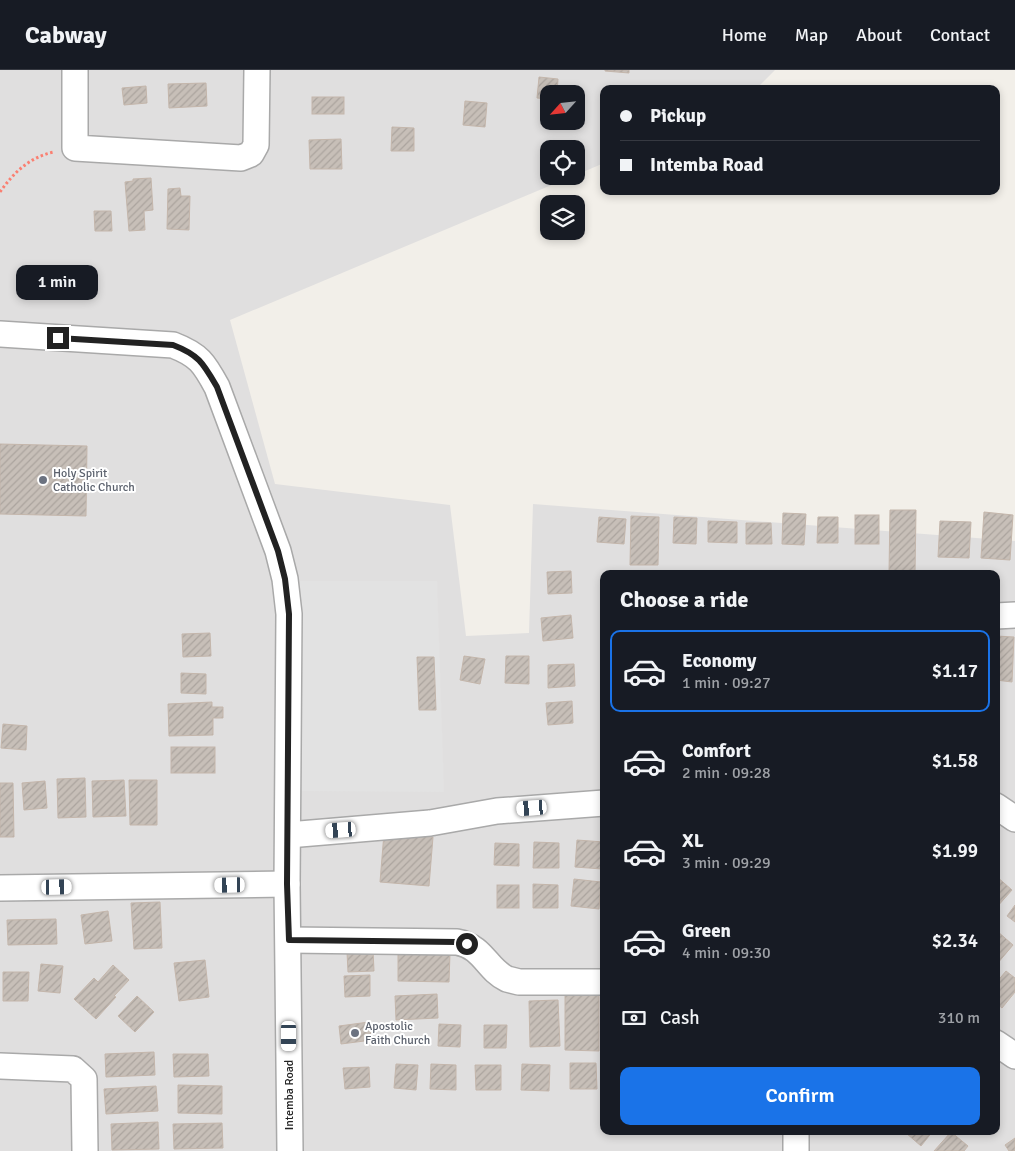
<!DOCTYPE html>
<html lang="en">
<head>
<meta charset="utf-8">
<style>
  :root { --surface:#171b24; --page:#20242c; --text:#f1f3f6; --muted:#9ea1a6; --line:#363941; --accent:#1a73e8 }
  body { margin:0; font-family:Signika,sans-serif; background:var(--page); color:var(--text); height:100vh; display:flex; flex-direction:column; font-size:19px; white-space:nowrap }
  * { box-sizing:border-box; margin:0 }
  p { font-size:16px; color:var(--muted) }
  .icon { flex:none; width:28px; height:28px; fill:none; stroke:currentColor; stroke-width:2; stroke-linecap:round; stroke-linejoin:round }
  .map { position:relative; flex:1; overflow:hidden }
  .sheet { position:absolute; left:600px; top:500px; width:400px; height:565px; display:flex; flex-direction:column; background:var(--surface); border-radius:10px; box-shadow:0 2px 8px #0003 }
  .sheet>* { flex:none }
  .top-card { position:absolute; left:600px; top:15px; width:400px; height:110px; border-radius:10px; box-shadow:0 2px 8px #0003; display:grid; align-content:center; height:110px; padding:0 20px; background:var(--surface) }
  .needle { width:32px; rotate:243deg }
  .controls { position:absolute; left:540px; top:15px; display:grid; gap:10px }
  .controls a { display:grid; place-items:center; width:45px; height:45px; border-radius:10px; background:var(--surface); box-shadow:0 2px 8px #0003; font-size:25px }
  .end { position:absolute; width:22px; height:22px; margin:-11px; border:6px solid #222; background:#fff; box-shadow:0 0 0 2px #fff }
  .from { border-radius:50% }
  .bubble { position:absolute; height:35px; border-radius:10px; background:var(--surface); box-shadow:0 2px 8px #0003; font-size:16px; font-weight:600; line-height:35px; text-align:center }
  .car { position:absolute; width:15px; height:30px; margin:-15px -8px; border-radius:6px; box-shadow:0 0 4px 1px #0007; background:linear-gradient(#fff 24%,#345 0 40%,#fff 0 76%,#345 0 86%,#fff 0) }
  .top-card b { display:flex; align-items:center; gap:18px; height:48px; font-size:19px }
  .top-card b+b { border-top:1px solid var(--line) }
  .top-card i { width:12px; height:12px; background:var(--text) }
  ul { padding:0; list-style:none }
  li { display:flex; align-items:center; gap:15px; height:82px; margin:0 10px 8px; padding:0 10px; border:2px solid transparent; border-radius:10px }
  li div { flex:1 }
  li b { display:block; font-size:19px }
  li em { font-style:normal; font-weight:600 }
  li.active { border-color:var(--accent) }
  li>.icon { width:45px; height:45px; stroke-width:1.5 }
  h2 { padding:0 20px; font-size:22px; line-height:60px }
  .pay { display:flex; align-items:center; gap:12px; height:55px; padding:0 20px; font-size:19px }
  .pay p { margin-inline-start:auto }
  .cta { display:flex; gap:10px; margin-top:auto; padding:10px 20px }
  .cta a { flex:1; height:58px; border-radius:10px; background:var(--accent); color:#fff; font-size:20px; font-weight:600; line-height:58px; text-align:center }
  header { display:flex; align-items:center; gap:30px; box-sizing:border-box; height:70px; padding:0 25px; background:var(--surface); border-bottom:1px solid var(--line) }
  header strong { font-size:24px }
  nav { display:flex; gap:28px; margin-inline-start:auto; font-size:18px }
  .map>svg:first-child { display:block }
</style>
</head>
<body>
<header>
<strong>Cabway</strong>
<nav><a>Home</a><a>Map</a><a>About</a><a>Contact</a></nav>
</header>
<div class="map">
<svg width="1015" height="1081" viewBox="0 0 1015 1081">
  <defs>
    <pattern id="building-hatch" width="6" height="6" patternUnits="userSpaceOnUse" patternTransform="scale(1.25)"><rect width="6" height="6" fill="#c7bfb8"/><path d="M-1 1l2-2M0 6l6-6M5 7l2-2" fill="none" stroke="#aba49e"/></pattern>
  </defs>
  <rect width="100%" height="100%" fill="#f2efe9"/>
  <path fill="#e0dfdf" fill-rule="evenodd" d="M 0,0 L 775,0 L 756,19 L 604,19 L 604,93 L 576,105 L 576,79 L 549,79 L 549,106 L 573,106 L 230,250 L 275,414 L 450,435 L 466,566 L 529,563 L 533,434 L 1015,471 L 1015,1081 L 0,1081 ZM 549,24 L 576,24 L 576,51 L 549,51 ZM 604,504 L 996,504 L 996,1061 L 604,1061 Z"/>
  <path fill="#e2e2e2" d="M 300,511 L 437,511 L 444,722 L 301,721 Z"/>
  <g fill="url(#building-hatch)" stroke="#c4b6ab">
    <path d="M 605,0 L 629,0 L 629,3 L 605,1 Z"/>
    <path d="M 539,7 L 558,9 L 557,24 L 549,24 L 549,29 L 537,28 Z"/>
    <path d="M 206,13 L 207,36 L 169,38 L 168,14 Z"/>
    <path d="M 146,16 L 147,33 L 124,35 L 122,18 Z"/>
    <rect x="312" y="27" width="32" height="17"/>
    <path d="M 465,31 L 487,33 L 485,57 L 463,55 Z"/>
    <path d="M 392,57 L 414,58 L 414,81 L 391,81 Z"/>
    <path d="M 341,69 L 342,99 L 310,99 L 309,70 Z"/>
    <path d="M 151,108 L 153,140 L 144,141 L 145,160 L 129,161 L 125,112 L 133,111 L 133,109 Z"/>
    <path d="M 180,118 L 181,126 L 190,126 L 189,160 L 167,159 L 168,119 Z"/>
    <path d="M 94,141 L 111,141 L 112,161 L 95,161 Z"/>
    <path d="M 0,374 L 87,376 L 86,446 L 0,444 Z"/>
    <path d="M 890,440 L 916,440 L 915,504 L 889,503 Z"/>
    <path d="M 984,442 L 1013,445 L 1010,490 L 981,488 Z"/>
    <path d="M 783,443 L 806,444 L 804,475 L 782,474 Z"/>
    <rect x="855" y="445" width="24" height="29"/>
    <path d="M 631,446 L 659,447 L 658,495 L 630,495 Z"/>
    <path d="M 599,447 L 626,449 L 624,474 L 597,472 Z"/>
    <path d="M 674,447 L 697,448 L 696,474 L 673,473 Z"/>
    <path d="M 818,447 L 838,447 L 838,473 L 817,473 Z"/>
    <path d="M 708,451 L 737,452 L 737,473 L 708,472 Z"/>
    <path d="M 940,451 L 971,452 L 969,488 L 938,487 Z"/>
    <path d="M 746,453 L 771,453 L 772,474 L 746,474 Z"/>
    <path d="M 571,501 L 572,523 L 548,524 L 547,502 Z"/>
    <path d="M 571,545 L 573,568 L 543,571 L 541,548 Z"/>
    <path d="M 210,563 L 211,586 L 183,587 L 182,564 Z"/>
    <path d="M 996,566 L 1014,567 L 1012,612 L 996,610 Z"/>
    <path d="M 464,586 L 485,589 L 480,614 L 460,610 Z"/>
    <path d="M 506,586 L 529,586 L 529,614 L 505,613 Z"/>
    <path d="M 417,587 L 434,587 L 436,640 L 419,640 Z"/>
    <path d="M 574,594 L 575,616 L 548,618 L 548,595 Z"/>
    <path d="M 181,603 L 206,604 L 206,624 L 181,623 Z"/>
    <path d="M 572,631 L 573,653 L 548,655 L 546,633 Z"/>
    <path d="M 212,632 L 212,637 L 223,637 L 223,648 L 213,648 L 213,665 L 169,666 L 168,634 Z"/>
    <path d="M 3,654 L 27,656 L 26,680 L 1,678 Z"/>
    <rect x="171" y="677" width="44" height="26"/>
    <path d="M 85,708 L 86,747 L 58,748 L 57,709 Z"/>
    <path d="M 124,710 L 126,746 L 93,747 L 92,711 Z"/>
    <path d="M 129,710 L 157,710 L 157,755 L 130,755 Z"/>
    <path d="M 45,711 L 47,738 L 24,740 L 22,713 Z"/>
    <path d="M 0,713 L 13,713 L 14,767 L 0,767 Z"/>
    <path d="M 384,763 L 433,767 L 429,816 L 380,812 Z"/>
    <path d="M 577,770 L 604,772 L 602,799 L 575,797 Z"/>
    <path d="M 534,772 L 559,773 L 559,798 L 533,798 Z"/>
    <path d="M 495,773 L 519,774 L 519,796 L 494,795 Z"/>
    <path d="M 996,806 L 1012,820 L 996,838 Z"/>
    <path d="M 574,809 L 601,812 L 599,839 L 571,836 Z"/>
    <path d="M 533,814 L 558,815 L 558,838 L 533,838 Z"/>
    <rect x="497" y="815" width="22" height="23"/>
    <path d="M 160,832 L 162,878 L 134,879 L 131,833 Z"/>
    <path d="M 1015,835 L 1015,852 L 1007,846 Z"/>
    <path d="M 108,841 L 112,871 L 85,874 L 81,845 Z"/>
    <path d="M 56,849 L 57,874 L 8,875 L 7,850 Z"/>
    <path d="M 997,861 L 1013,875 L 997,894 L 996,862 Z"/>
    <path d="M 373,880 L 374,901 L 348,902 L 347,882 Z"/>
    <path d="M 398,882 L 450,883 L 449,912 L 398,911 Z"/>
    <path d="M 205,890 L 209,927 L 179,931 L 174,893 Z"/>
    <path d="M 41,894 L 63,896 L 60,923 L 38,921 Z"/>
    <path d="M 113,895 L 129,910 L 114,926 L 116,927 L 96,949 L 74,929 L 94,908 L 98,912 Z"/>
    <path d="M 1006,901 L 1015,908 L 1015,922 L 1002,938 L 996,933 L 996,913 Z"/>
    <path d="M 3,902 L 29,902 L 28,931 L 3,931 Z"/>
    <path d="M 370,905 L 370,926 L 345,927 L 344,906 Z"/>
    <path d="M 437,924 L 438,948 L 396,950 L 395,926 Z"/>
    <path d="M 565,924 L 599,924 L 599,981 L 565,980 Z"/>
    <path d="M 137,926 L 154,942 L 135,962 L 118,946 Z"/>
    <path d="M 558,930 L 560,976 L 530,977 L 529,931 Z"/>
    <path d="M 369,952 L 372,970 L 341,974 L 339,956 Z"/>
    <path d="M 439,954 L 461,955 L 460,977 L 438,976 Z"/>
    <path d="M 484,955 L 507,955 L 506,978 L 484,978 Z"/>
    <path d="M 154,982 L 155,1005 L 106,1007 L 105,984 Z"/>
    <path d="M 173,984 L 208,984 L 209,1006 L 174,1007 Z"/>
    <path d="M 570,993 L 596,993 L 597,1019 L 570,1019 Z"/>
    <path d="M 396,994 L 418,995 L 416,1020 L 394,1018 Z"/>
    <path d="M 431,994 L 456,995 L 456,1020 L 430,1019 Z"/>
    <path d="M 522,994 L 550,995 L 549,1021 L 521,1020 Z"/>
    <path d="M 475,995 L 501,995 L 501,1020 L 476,1020 Z"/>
    <path d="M 369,997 L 370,1017 L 345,1019 L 343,998 Z"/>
    <path d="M 178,1015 L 222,1016 L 222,1044 L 178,1043 Z"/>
    <path d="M 156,1016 L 158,1041 L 106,1044 L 104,1019 Z"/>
    <path d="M 158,1052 L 159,1079 L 112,1080 L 111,1054 Z"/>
    <path d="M 222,1053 L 223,1078 L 174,1079 L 173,1054 Z"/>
    <path d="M 908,1061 L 933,1061 L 921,1076 L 906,1063 Z"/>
    <path d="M 951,1062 L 968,1076 L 964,1081 L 934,1081 Z"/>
    <path d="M 1015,1068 L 1015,1081 L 1009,1081 L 1005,1075 Z"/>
  </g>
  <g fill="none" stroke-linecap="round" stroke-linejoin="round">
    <g stroke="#a9a9a9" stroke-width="28">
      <g id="minor">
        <path d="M 75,0 L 75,78 L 241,88 L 251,84 L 256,75 L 257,0"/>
        <path d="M 0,264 L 173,275 C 199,285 204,293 217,317 L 278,481 L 285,509 L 289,544 L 287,814 L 290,1081"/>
        <path d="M 996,546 L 1015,545"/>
        <path d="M 996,736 L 1015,749"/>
        <path d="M 288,765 L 430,753 L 497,741 L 604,733"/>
        <path d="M 0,818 L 287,814"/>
        <path d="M 289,870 L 457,872 C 484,877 486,899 507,909 C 511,910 515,911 519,912 L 604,912"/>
        <path d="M 996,973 L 1015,986"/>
        <path d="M 0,996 L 73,999 L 84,1009 L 85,1081"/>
        <path d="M 796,1081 L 796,1061"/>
      </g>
    </g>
    <path stroke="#fa8072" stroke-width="3" stroke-dasharray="2.5 2.5" stroke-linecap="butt" d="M 0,122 C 14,102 30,87 54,82"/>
    <use href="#minor" stroke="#fff" stroke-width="25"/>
  </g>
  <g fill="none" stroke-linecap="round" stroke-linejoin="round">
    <path stroke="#222" stroke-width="6" d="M 58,268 L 173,275 C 199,285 203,293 217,317 L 278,481 L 285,509 L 289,544 L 287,814 L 289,870 L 457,872 L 467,874"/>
  </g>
  <g fill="#6b7280" stroke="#fff" stroke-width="2">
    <circle cx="43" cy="410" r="5"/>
    <circle cx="355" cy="963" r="5"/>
  </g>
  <g text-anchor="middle" stroke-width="4" stroke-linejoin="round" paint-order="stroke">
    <g font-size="12" fill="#5b616d" stroke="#fff" text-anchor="start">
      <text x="53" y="407">Holy Spirit<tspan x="53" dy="14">Catholic Church</tspan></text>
      <text x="365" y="960">Apostolic<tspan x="365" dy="14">Faith Church</tspan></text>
    </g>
    <g font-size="12" fill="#222" stroke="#fff">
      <text transform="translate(289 1025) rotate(-90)" y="4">Intemba Road</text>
    </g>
  </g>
</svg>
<div class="controls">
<a><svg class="needle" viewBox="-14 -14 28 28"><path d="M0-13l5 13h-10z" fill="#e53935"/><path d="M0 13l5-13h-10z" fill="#9ea1a6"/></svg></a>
<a><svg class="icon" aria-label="locate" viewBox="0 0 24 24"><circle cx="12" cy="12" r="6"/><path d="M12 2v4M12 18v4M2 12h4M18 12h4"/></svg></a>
<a><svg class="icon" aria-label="layers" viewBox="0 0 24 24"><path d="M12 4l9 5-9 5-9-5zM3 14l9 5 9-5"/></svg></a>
</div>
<i class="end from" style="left:467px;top:874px"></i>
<i class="end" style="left:58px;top:268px"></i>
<div class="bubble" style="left:16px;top:195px;width:82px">1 min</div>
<i class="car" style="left:532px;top:738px;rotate:266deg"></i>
<i class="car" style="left:341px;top:760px;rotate:266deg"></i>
<i class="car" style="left:230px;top:815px;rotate:269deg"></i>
<i class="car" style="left:57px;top:817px;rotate:89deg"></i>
<i class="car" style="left:289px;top:966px;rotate:180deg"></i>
<div class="top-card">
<b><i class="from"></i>Pickup</b>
<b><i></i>Intemba Road</b>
</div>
<section class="sheet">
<h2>Choose a ride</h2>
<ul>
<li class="active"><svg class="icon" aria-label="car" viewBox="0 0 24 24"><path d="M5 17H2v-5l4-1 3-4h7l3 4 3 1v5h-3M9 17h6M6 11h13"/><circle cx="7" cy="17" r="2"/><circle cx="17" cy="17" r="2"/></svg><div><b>Economy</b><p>1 min · 09:27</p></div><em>$1.17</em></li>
<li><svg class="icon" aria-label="car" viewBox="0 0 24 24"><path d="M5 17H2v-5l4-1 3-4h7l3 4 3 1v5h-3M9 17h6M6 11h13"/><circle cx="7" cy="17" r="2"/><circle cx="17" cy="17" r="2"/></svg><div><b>Comfort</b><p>2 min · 09:28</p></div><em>$1.58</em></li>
<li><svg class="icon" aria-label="car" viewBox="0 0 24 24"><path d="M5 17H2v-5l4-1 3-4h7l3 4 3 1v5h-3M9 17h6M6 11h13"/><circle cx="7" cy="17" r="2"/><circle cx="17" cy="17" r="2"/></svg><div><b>XL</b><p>3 min · 09:29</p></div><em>$1.99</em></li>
<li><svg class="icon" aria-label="car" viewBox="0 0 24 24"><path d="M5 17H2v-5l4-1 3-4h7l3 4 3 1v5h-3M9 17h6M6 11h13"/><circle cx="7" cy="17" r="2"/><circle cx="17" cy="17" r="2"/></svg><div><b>Green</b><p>4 min · 09:30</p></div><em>$2.34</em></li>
</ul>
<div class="pay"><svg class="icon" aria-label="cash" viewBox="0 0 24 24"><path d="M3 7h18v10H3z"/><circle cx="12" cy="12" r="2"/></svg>Cash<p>310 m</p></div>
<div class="cta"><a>Confirm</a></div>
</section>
</div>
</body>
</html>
